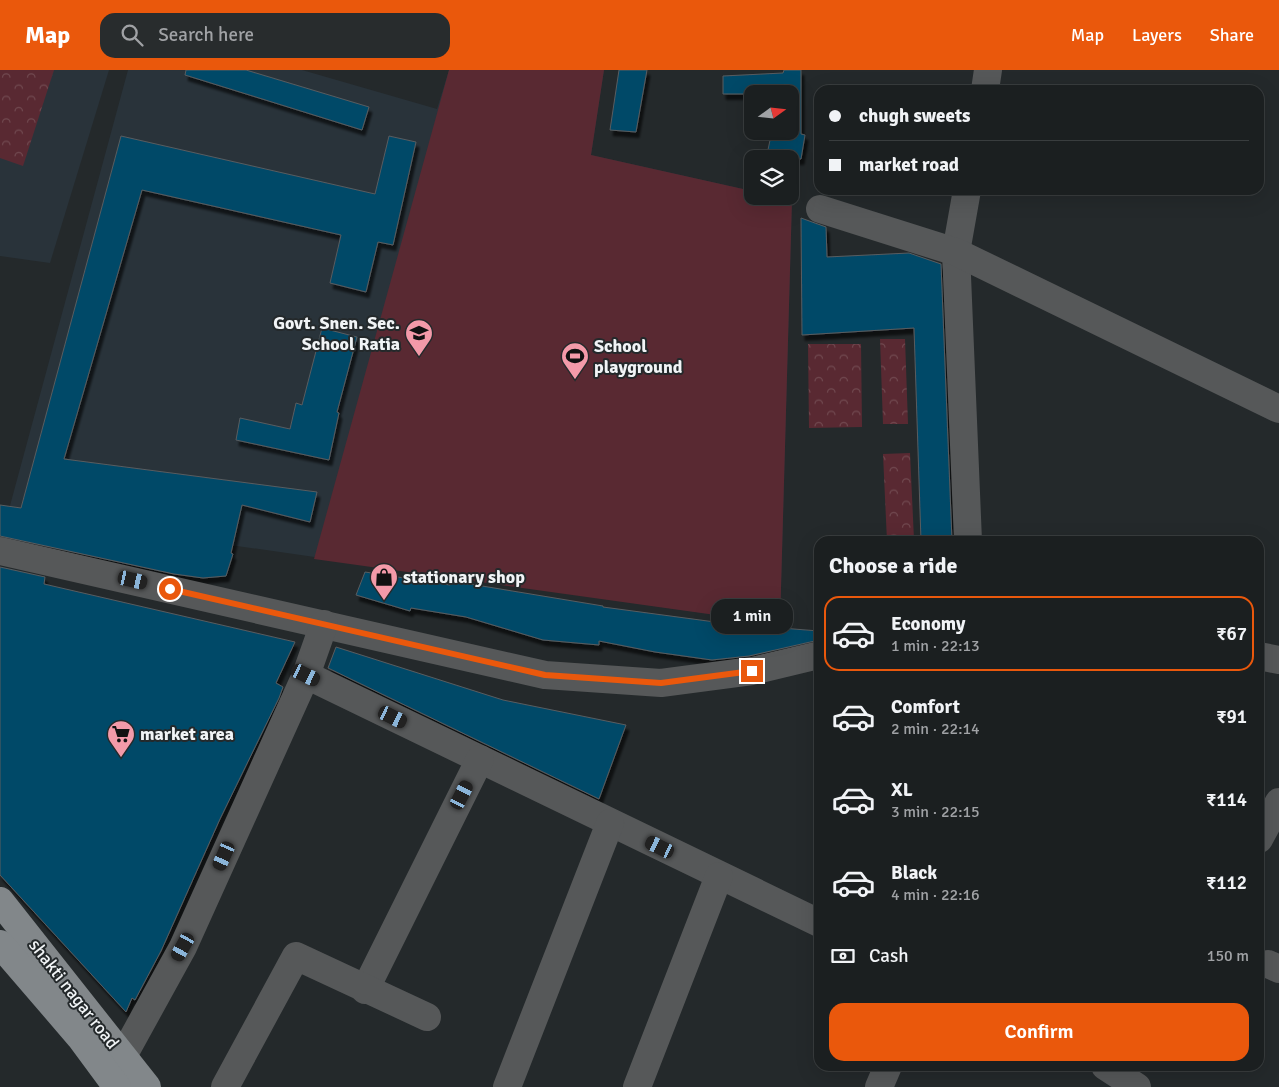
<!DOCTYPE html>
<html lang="en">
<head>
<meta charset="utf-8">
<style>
  :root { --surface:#1b1f20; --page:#282c2d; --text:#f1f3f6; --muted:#a0a2a5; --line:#393d3e; --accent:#ea580c }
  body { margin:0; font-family:Signika,sans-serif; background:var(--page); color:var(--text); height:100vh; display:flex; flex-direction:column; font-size:19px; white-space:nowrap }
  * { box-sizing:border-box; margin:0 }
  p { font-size:16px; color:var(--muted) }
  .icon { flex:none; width:28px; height:28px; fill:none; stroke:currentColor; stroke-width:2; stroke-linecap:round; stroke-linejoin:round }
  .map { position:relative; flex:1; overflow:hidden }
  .sheet { position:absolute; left:814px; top:466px; width:450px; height:535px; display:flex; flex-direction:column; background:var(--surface); border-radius:15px; box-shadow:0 5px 20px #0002,0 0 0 1px var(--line) }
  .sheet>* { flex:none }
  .guide { position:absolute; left:814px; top:15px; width:450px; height:110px; border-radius:15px; box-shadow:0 5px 20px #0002,0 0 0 1px var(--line); display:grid; align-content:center; height:110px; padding:0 15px; background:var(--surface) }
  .needle { width:32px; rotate:75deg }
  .fabs { position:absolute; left:744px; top:15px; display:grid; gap:10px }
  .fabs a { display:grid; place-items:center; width:55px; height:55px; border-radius:10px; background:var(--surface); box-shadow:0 5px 20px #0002,0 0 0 1px var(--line); font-size:25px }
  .end { position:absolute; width:22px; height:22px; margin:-11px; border:6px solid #ea580c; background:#fff; box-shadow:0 0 0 2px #fff }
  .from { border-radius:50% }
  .bubble { position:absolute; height:35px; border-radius:15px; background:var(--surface); box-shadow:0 5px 20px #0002,0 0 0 1px var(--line); font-size:16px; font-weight:600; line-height:35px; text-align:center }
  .car { position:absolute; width:15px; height:30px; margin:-15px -8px; border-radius:6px; box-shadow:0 0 4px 1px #0007; background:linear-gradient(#222 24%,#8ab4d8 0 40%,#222 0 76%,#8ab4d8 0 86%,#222 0) }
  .guide b { display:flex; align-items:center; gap:18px; height:48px; font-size:19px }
  .guide b+b { border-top:1px solid var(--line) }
  .guide i { width:12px; height:12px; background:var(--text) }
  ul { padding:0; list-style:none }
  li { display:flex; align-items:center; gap:15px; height:75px; margin:0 10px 8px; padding:0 5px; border:2px solid transparent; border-radius:15px }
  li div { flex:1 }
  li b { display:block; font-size:19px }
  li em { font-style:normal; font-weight:600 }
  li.on { border-color:var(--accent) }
  li>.icon { width:45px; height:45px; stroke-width:1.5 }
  h2 { padding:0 15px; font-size:22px; line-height:60px }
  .pay { display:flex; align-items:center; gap:12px; height:55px; padding:0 15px; font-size:19px }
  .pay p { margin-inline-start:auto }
  .button { display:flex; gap:10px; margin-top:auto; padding:10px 15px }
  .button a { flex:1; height:58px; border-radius:15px; background:var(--accent); color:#fff; font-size:20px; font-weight:600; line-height:58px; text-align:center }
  header { display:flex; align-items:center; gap:30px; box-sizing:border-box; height:70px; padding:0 25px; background:var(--accent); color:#fff }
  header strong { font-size:24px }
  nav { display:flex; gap:28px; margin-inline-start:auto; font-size:18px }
  .search { width:350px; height:45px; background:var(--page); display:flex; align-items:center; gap:12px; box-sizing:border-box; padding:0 18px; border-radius:15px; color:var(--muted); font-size:19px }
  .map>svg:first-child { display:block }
</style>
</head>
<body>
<header>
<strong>Map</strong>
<div class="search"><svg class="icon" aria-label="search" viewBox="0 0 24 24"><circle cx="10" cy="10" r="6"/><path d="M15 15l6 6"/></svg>Search here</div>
<nav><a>Map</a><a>Layers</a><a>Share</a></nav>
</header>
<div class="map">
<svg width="1279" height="1017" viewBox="0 0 1279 1017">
  <defs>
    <pattern id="park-crowns" width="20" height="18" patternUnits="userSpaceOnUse" patternTransform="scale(1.25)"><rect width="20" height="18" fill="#592932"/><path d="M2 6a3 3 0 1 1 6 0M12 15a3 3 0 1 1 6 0" fill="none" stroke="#714950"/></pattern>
    <filter id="shadow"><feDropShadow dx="3" dy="5.5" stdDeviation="1" flood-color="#0009"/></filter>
  </defs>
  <rect width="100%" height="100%" fill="#24292b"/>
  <g fill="#29333a">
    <path d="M 0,0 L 109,0 L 50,193 L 0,186 Z"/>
    <path d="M 128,0 L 302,0 L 437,39 L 449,0 L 604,0 L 591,85 L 752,121 L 752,126 L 774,126 L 792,130 L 780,554 L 8,443 Z"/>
  </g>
  <g fill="url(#park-crowns)">
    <path d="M 0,0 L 54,0 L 23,96 L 0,88 Z"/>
    <path d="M 880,269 L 905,269 L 908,354 L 883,354 Z"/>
    <path d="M 808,274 L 861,274 L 862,357 L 809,358 Z"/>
    <path d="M 910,383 L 914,470 L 887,471 L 883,384 Z"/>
  </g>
  <path fill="#592932" d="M 449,0 L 604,0 L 591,85 L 752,121 L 752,126 L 774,126 L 792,130 L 780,554 L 314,489 Z"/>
  <g fill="#034868" stroke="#585d60" filter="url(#shadow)">
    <path d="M 186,0 L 246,0 L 369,37 L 362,60 L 185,5 Z"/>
    <path d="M 619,0 L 647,0 L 636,62 L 610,60 Z"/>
    <path d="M 784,0 L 801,0 L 801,64 L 805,65 L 801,89 L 766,89 L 772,61 L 790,61 L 790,24 L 723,24 L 723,6 L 783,3 Z"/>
    <path d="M 121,66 L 375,124 L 389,66 L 416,72 L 393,175 L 378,172 L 366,222 L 330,213 L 341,165 L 142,120 L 64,389 L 317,422 L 310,452 L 242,435 L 231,483 L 233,484 L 226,506 L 203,508 L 174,504 L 0,466 L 0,435 L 21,438 Z"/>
    <path d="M 801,148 L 826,157 L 827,187 L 909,183 L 941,194 L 952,471 L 921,471 L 914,258 L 802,265 Z"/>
    <path d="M 322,258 L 357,267 L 337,342 L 339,343 L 329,390 L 236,370 L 240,348 L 290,359 L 296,333 L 302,335 Z"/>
    <path d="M 0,497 L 45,507 L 44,514 L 295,572 L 276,613 L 283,617 L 279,628 L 220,749 L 161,881 L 135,930 L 132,928 L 126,942 L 0,805 Z"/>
    <path d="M 365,502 L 450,515 L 451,513 L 470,514 L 603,536 L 603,537 L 730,554 L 819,561 L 819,570 L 749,586 L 712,590 L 655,582 L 599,571 L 599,575 L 543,570 L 466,547 L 411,538 L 410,541 L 356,525 Z"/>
    <path d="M 336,577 L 503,630 L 626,655 L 599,729 L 328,598 Z"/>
  </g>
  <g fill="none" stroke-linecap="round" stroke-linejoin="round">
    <g stroke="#565859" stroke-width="28">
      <path d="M 985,20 L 988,0"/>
      <path d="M 967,120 L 956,182 L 968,471"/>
      <path d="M 820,139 L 956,182 L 1279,339"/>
      <path d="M 0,481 L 545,605 L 661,613 L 752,601 L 819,585"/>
      <path d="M 1259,586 L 1279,590"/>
      <path d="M 306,605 L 819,853"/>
      <path d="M 1259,769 L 1279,732"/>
      <path d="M 1268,894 L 1279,899"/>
      <path d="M 365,920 L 480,689"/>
      <path d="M 1105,996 L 1137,1017"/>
      <path d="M 109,1004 L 123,986 L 183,877 L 306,605 L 324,554"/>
      <path d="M 225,1017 L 296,886 L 427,947"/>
      <path d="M 507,1017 L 610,753"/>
      <path d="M 637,1017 L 719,806"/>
      <path d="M 879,1017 L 888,996"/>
    </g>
    <g stroke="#82878a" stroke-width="28">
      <path d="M 0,831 L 147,1017"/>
      <path d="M 0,874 L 80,967 L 117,1017"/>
    </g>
  </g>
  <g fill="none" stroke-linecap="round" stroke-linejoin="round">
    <path stroke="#ea580c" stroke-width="6" d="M 170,519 L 545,605 L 661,613 L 752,601"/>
  </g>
  <defs>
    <g id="school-pin" transform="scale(1.4375)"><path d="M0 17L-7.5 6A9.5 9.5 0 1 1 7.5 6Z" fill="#f39aa9" stroke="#24292b"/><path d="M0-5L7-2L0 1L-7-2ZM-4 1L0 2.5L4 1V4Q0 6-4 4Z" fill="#111"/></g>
    <g id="stadium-pin" transform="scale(1.4375)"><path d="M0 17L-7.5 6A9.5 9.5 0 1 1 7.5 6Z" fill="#f39aa9" stroke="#24292b"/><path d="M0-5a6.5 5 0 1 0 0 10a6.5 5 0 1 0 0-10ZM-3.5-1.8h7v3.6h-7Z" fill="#111"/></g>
    <g id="shop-pin" transform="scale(1.4375)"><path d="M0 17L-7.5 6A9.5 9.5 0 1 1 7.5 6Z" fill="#f39aa9" stroke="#24292b"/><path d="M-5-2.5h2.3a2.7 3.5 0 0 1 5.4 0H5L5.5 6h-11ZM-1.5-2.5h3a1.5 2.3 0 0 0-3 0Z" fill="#111"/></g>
    <g id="supermarket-pin" transform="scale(1.4375)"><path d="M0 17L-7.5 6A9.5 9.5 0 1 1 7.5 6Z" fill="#f39aa9" stroke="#24292b"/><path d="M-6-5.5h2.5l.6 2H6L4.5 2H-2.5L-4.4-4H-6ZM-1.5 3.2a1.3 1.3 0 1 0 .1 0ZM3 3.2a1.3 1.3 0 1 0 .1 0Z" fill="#111"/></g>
  </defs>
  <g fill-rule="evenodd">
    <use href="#school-pin" x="419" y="263"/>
    <use href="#stadium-pin" x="575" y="286"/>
    <use href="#shop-pin" x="384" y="507"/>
    <use href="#supermarket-pin" x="121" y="664"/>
  </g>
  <g text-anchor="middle" stroke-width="4" stroke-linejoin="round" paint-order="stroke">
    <g font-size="18" font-weight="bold" fill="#f1f4f6" stroke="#24292b" text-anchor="start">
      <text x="400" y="259" text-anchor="end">Govt. Snen. Sec.<tspan x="400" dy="21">School Ratia</tspan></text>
      <text x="594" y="282">School<tspan x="594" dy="21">playground</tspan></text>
      <text x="403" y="513">stationary shop</text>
      <text x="140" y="670">market area</text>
    </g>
    <g font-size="18" fill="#f1f4f6" stroke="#24292b">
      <text transform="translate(74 924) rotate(52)" y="6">shakti nagar road</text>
    </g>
  </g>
</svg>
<div class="fabs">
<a><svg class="needle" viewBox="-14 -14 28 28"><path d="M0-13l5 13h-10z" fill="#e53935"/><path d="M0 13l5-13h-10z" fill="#a0a2a5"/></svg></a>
<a><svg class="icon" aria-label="layers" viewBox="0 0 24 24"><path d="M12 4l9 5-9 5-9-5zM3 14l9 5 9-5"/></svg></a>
</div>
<i class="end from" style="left:170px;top:519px"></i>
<i class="end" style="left:752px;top:601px"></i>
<div class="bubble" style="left:711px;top:529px;width:82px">1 min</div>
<i class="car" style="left:133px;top:510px;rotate:103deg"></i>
<i class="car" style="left:306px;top:605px;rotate:116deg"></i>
<i class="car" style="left:393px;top:647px;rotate:116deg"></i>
<i class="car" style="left:462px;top:725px;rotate:27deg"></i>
<i class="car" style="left:660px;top:777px;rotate:296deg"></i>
<i class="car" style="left:224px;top:786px;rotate:204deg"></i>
<i class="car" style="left:183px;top:877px;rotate:209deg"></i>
<div class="guide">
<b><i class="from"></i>chugh sweets</b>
<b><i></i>market road</b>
</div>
<section class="sheet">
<h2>Choose a ride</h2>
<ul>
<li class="on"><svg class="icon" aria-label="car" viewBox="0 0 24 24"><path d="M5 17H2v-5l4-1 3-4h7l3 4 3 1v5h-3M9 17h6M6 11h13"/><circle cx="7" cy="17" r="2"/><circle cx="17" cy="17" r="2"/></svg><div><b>Economy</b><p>1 min · 22:13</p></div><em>₹67</em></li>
<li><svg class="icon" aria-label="car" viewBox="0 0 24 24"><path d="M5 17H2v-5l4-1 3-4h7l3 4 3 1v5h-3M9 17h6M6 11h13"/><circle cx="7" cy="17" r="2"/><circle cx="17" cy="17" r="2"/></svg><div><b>Comfort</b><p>2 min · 22:14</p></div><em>₹91</em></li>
<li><svg class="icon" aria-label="car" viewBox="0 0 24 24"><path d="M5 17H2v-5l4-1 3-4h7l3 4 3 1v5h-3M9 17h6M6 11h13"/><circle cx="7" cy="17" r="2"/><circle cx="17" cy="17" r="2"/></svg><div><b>XL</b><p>3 min · 22:15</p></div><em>₹114</em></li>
<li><svg class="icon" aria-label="car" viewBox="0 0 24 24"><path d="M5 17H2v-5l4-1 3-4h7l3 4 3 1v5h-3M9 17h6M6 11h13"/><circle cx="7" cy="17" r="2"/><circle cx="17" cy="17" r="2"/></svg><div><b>Black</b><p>4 min · 22:16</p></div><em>₹112</em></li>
</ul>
<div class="pay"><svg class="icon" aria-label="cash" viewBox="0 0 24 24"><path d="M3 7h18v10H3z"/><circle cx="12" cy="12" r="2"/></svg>Cash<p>150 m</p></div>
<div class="button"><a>Confirm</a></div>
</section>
</div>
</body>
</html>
